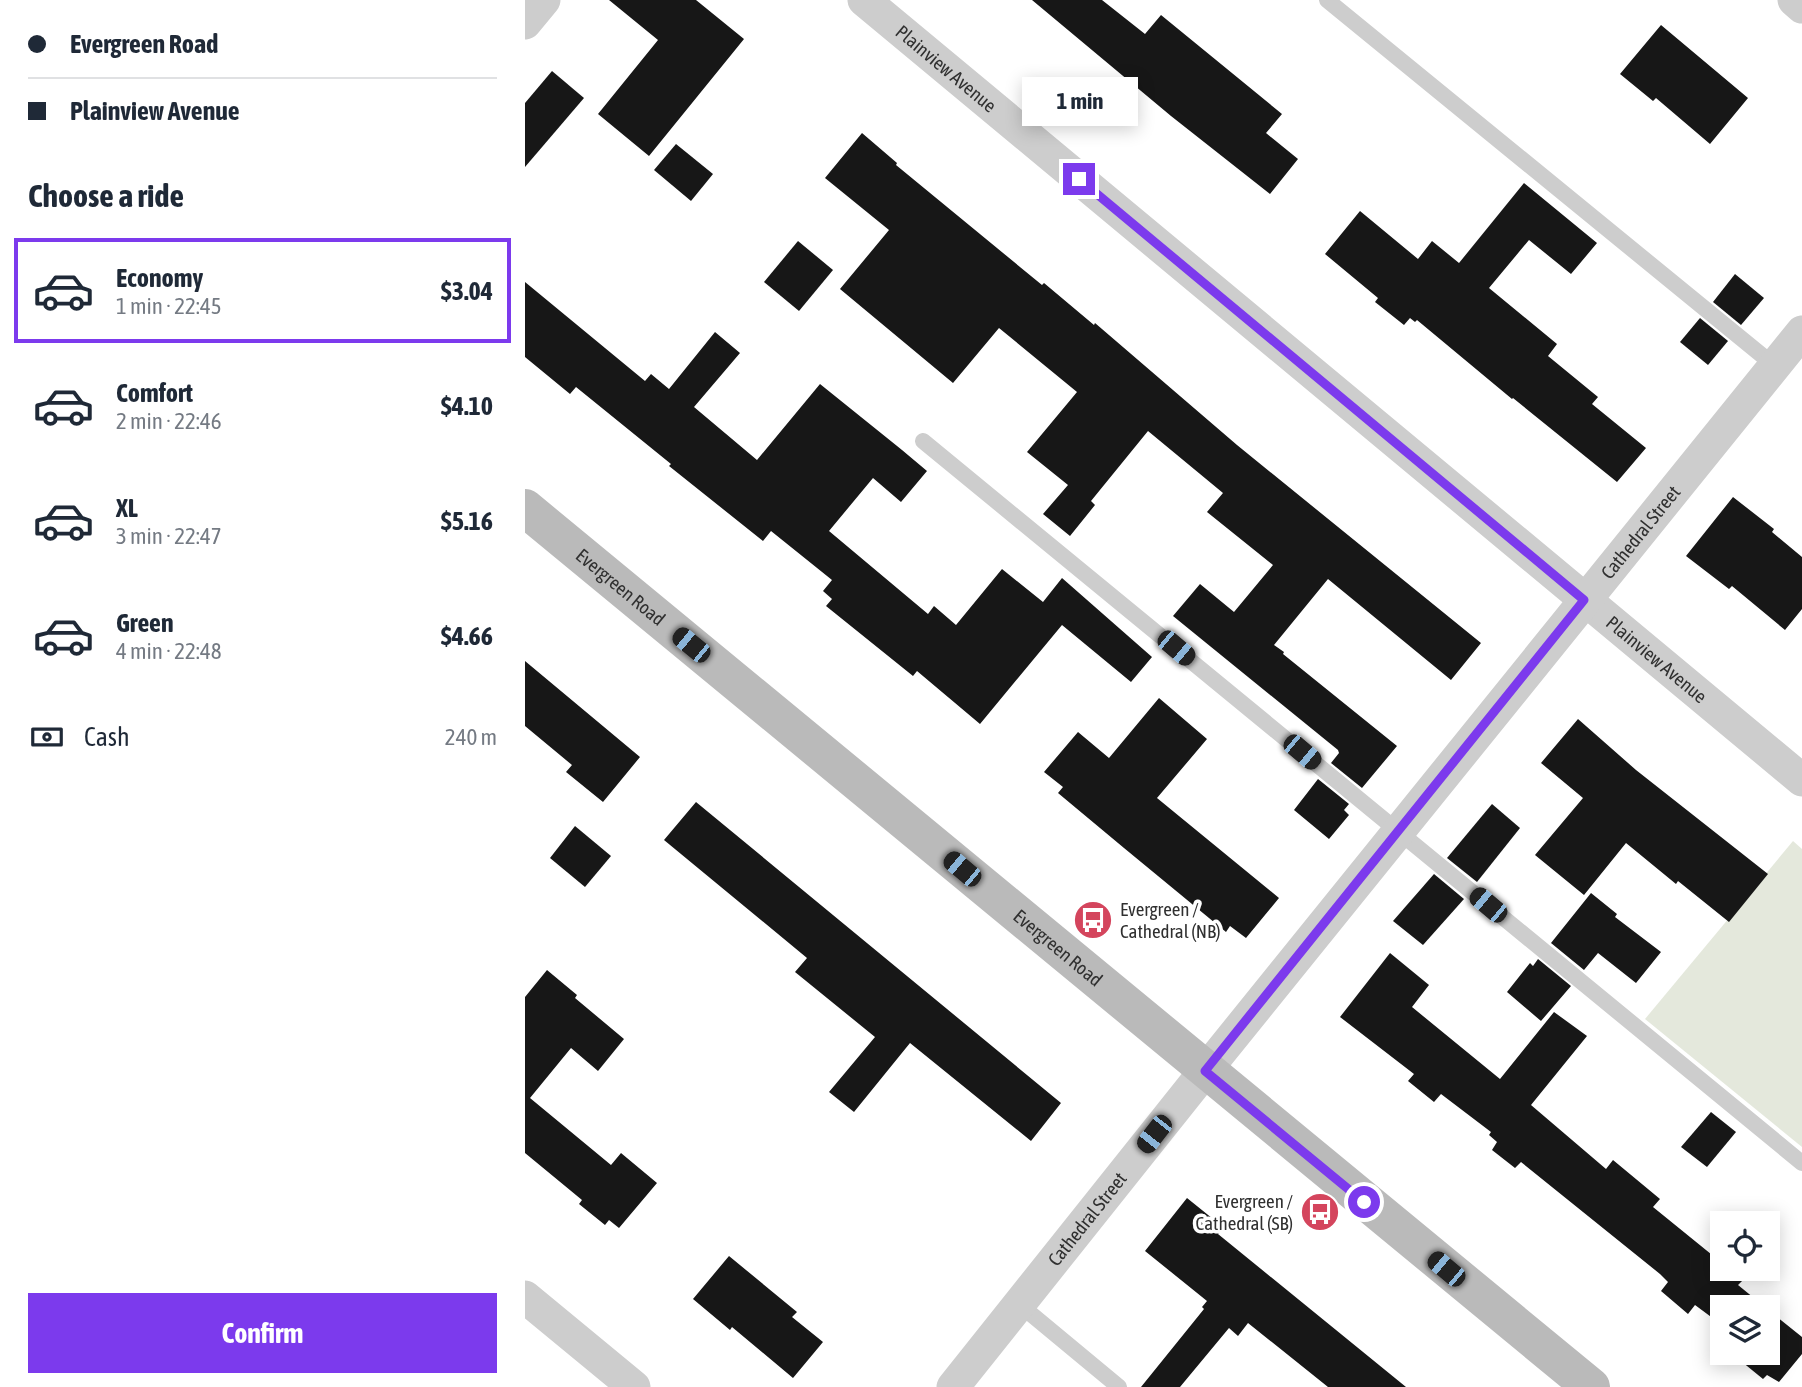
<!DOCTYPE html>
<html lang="en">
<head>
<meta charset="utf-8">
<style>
  :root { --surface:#fff; --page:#f2f2f3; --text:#1f2937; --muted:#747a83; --line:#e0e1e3; --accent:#7c3aed }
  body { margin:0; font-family:"Asap Condensed",sans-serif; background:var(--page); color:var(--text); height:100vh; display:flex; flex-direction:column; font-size:26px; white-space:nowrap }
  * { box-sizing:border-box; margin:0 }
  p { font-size:23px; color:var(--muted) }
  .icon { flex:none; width:38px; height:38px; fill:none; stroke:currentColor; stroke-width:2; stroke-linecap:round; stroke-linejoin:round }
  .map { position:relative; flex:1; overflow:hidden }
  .sheet { display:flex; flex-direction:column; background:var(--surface); width:525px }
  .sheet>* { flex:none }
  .hud { display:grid; align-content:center; height:154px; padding:0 28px; background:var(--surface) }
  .tools { position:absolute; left:1185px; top:1211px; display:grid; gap:14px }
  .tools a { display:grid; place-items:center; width:70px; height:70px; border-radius:0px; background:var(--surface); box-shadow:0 4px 18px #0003; font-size:35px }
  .end { position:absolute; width:32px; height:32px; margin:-16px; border:9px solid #7c3aed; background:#fff; box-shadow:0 0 0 4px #fff }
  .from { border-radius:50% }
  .bubble { position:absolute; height:49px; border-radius:0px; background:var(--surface); box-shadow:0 4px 18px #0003; font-size:23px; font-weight:700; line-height:49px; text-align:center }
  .car { position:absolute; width:21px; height:42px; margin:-21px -10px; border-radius:9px; box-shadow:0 0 5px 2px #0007; background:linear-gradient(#222 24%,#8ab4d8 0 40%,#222 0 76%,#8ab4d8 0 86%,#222 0) }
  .hud b { display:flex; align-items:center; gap:24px; height:66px; font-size:26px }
  .hud b+b { border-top:2px solid var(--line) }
  .hud i { width:18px; height:18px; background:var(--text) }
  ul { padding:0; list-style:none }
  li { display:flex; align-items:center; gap:21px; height:105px; margin:0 14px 10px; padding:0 14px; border:4px solid transparent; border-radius:0px }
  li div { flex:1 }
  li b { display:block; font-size:26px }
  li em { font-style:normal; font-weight:700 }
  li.current { border-color:var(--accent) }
  li>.icon { width:63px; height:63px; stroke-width:1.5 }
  h2 { padding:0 28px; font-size:32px; line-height:84px }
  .pay { display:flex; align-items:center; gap:18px; height:77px; padding:0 28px; font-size:26px }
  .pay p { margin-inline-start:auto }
  .button { display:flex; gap:14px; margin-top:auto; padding:14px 28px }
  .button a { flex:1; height:80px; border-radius:0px; background:var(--accent); color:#fff; font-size:28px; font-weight:700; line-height:80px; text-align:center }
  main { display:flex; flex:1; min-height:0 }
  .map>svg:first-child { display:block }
</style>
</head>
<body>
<main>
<section class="sheet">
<div class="hud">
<b><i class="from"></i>Evergreen Road</b>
<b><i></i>Plainview Avenue</b>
</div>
<h2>Choose a ride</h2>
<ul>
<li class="current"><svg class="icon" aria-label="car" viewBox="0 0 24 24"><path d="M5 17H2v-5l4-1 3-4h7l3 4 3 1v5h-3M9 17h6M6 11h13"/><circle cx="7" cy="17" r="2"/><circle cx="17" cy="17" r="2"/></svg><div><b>Economy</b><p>1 min · 22:45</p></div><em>$3.04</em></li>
<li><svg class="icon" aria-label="car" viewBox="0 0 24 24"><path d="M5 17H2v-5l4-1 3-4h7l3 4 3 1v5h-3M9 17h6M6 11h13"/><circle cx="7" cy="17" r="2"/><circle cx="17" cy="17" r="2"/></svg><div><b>Comfort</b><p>2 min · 22:46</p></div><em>$4.10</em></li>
<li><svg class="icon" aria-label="car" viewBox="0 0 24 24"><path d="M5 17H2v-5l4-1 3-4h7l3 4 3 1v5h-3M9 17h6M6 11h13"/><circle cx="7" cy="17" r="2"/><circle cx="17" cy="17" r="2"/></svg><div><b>XL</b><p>3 min · 22:47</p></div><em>$5.16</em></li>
<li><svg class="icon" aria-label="car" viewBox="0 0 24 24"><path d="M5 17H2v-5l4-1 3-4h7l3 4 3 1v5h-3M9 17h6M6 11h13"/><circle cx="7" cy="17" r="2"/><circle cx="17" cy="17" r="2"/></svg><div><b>Green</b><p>4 min · 22:48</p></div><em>$4.66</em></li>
</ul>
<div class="pay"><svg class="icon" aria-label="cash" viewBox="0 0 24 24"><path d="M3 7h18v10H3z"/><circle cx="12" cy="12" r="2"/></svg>Cash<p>240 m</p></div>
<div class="button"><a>Confirm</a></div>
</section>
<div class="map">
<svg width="1277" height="1387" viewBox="0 0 1277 1387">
  <rect width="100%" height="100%" fill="#fff"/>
  <path fill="#e4e8dc" d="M 1268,841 L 1277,849 L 1277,1147 L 1120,1019 Z"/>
  <g fill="#171717">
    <path d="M 84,0 L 171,0 L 219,39 L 124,156 L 73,114 L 133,40 Z"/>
    <path d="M 507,0 L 577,0 L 620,34 L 636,15 L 757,114 L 741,133 L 773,159 L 745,194 L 646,116 Z"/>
    <path d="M 1136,25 L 1223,98 L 1185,144 L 1131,98 L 1128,101 L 1095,74 Z"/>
    <path d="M 27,71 L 59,98 L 0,167 L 0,103 Z"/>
    <path d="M 337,133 L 372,163 L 371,165 L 517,285 L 519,283 L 569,325 L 570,323 L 712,445 L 956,643 L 926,680 L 803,579 L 749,645 L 759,652 L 758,654 L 872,746 L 837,788 L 806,763 L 814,753 L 813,750 L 648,616 L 675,584 L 709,612 L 748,565 L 682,512 L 698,493 L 623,431 L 566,501 L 570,505 L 545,536 L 518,514 L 543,485 L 502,452 L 552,392 L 474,328 L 428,383 L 315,289 L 364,230 L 300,178 Z"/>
    <path d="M 151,144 L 188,174 L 166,201 L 129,170 Z"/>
    <path d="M 999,183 L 1072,243 L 1046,274 L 1004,240 L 964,288 L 1032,344 L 1023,356 L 1073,397 L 1067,404 L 1121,448 L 1092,482 L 988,398 L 987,399 L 892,320 L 890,322 L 885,318 L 879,325 L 850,302 L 853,298 L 800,254 L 835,211 L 893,259 L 907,241 L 934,263 Z"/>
    <path d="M 273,241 L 308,270 L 274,311 L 239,282 Z"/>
    <path d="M 1210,274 L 1239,298 L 1216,325 L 1188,302 Z"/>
    <path d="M 0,282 L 120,381 L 126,374 L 144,389 L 190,332 L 215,353 L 169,407 L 232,460 L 295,384 L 377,450 L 402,471 L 376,502 L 348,478 L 304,531 L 403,614 L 409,606 L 431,625 L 477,569 L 518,602 L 537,578 L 627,657 L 606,682 L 537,625 L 455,724 L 392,671 L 388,676 L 301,606 L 307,599 L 298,591 L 307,580 L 246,531 L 238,541 L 144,466 L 146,464 L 51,387 L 45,394 L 0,357 Z"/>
    <path d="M 1175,318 L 1203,341 L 1183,365 L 1155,342 Z"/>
    <path d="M 1208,497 L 1249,529 L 1247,532 L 1277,557 L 1277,609 L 1260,630 L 1207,586 L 1204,589 L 1161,556 Z"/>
    <path d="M 0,661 L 115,757 L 78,802 L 41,772 L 47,765 L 0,726 Z"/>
    <path d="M 634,698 L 682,739 L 632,798 L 754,898 L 721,938 L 705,926 L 701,932 L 599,848 L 533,793 L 538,787 L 519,772 L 553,732 L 584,758 Z"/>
    <path d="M 1053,719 L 1111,770 L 1243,874 L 1204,922 L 1153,881 L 1151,884 L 1101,843 L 1059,895 L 1010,855 L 1058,798 L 1016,763 Z"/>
    <path d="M 793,779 L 824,804 L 819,810 L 824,815 L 804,839 L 769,810 Z"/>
    <path d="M 171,802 L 536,1103 L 506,1141 L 385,1043 L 329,1112 L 304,1092 L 350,1037 L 270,972 L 282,958 L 139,840 Z"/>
    <path d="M 967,804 L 995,828 L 952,882 L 922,858 Z"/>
    <path d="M 50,826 L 86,856 L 60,887 L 25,858 Z"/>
    <path d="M 909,874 L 939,899 L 898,945 L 868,921 Z"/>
    <path d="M 1066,893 L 1092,914 L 1090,917 L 1136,952 L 1111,983 L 1073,953 L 1059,970 L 1026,943 Z"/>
    <path d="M 865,953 L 904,985 L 887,1007 L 975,1079 L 1029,1012 L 1062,1036 L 1006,1105 L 1081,1169 L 1088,1160 L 1135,1199 L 1128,1207 L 1197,1263 L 1197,1269 L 1204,1269 L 1218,1280 L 1213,1285 L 1240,1307 L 1197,1307 L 1197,1325 L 1170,1305 L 1163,1314 L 1136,1291 L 1143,1282 L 1135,1274 L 996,1162 L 990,1168 L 967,1150 L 972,1142 L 964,1135 L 966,1132 L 916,1094 L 909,1102 L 883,1081 L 889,1074 L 815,1017 Z"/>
    <path d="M 1013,959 L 1046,986 L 1016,1021 L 982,992 L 1005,963 L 1008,966 Z"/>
    <path d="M 22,970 L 52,995 L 50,998 L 99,1039 L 73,1071 L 46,1048 L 5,1098 L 86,1165 L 96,1153 L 132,1183 L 94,1228 L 84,1220 L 80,1225 L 54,1204 L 57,1200 L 0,1153 L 0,997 Z"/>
    <path d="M 1186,1112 L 1211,1132 L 1182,1167 L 1156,1147 Z"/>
    <path d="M 662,1198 L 698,1227 L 693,1234 L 881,1387 L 803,1387 L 723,1323 L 713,1336 L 704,1328 L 655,1387 L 616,1387 L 679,1309 L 677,1307 L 682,1301 L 620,1251 Z"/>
    <path d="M 204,1256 L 272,1312 L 267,1317 L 298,1342 L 268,1378 L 207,1327 L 205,1330 L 168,1299 Z"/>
    <path d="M 1242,1309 L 1277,1337 L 1277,1354 L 1254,1382 L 1242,1375 L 1238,1379 L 1211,1357 L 1214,1353 L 1242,1353 Z"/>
  </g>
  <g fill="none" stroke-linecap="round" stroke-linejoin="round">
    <g stroke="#cdcdcd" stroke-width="16">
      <path d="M 802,0 L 1250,366"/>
      <path d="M 398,441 L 1277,1163"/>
      <path d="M 494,1304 L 594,1387"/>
    </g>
    <g stroke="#cdcdcd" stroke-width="33">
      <path id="s1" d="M 339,0 L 1277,780"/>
      <path d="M 1269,0 L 1277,7"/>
      <path d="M 0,23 L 19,0"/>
      <path d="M 0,1297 L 109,1387"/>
      <path id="s2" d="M 428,1387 L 680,1071 L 1277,332"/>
    </g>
    <path stroke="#bababa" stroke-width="38" id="s3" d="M 0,508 L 1066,1387"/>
  </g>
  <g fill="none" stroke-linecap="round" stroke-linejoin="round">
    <path stroke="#7c3aed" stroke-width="9" d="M 554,179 L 1059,600 L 680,1071 L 839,1202"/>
  </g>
  <defs>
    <g id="bus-disc" transform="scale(2.0125)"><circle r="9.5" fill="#d4455d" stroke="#fff"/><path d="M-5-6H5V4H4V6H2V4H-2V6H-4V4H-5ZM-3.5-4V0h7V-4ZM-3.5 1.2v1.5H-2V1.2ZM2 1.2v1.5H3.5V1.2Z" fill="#fff"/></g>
  </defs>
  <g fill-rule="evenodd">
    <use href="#bus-disc" x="568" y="920"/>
    <use href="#bus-disc" x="795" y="1212"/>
  </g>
  <g text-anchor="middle" stroke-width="7" stroke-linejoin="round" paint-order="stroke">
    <g font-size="19" fill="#303030" stroke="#fff">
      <text dy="7" stroke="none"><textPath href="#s1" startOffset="107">Plainview Avenue</textPath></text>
      <text dy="7" stroke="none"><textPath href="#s2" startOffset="1097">Cathedral Street</textPath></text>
      <text dy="7" stroke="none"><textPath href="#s3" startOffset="124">Evergreen Road</textPath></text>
      <text dy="7" stroke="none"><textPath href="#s1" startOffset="1031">Plainview Avenue</textPath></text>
      <text dy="7" stroke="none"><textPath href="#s3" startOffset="691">Evergreen Road</textPath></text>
      <text dy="7" stroke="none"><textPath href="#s2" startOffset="215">Cathedral Street</textPath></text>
    </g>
    <g font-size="19" fill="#303030" stroke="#fff" text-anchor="start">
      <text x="595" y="916">Evergreen /<tspan x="595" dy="22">Cathedral (NB)</tspan></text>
      <text x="768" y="1208" text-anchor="end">Evergreen /<tspan x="768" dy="22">Cathedral (SB)</tspan></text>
    </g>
  </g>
</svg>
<div class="tools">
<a><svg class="icon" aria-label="locate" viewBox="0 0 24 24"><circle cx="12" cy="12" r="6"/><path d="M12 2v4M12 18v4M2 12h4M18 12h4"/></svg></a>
<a><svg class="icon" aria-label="layers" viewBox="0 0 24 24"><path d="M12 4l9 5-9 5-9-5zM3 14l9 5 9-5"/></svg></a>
</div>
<i class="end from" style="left:839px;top:1202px"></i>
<i class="end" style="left:554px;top:179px"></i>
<div class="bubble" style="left:497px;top:77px;width:116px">1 min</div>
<i class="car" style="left:166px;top:645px;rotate:309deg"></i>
<i class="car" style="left:651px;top:648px;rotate:130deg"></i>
<i class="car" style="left:777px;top:752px;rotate:130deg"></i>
<i class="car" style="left:437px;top:869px;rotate:310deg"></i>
<i class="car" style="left:963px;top:905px;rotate:310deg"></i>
<i class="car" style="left:629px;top:1134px;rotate:218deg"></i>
<i class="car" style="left:921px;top:1269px;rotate:310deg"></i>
</div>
</main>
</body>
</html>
